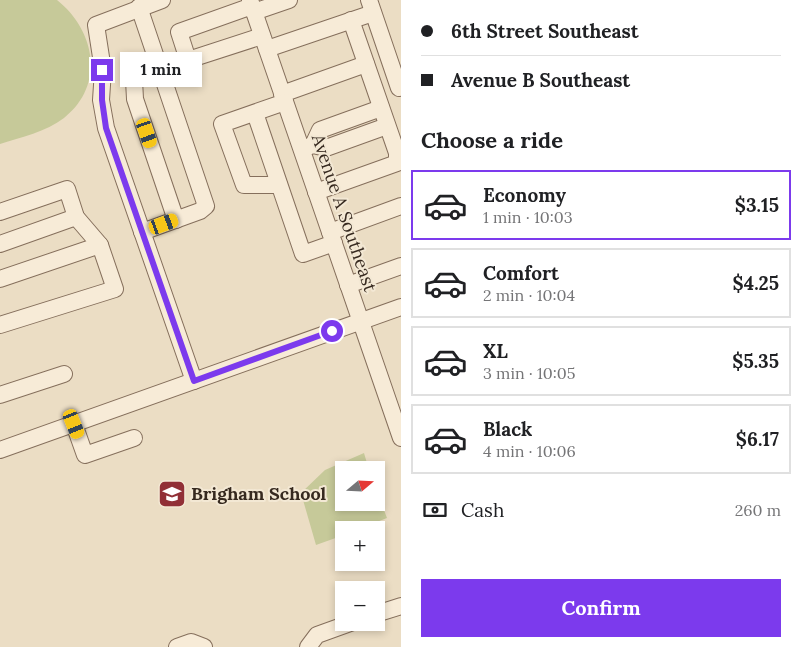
<!DOCTYPE html>
<html lang="en">
<head>
<meta charset="utf-8">
<style>
  :root { --surface:#fff; --page:#f6f6f6; --text:#202124; --muted:#757577; --line:#e0e0e0; --accent:#7c3aed }
  body { margin:0; font-family:Lora,serif; background:var(--page); color:var(--text); height:100vh; display:flex; flex-direction:column; font-size:19px; white-space:nowrap }
  * { box-sizing:border-box; margin:0 }
  p { font-size:16px; color:var(--muted) }
  .icon { flex:none; width:28px; height:28px; fill:none; stroke:currentColor; stroke-width:2; stroke-linecap:round; stroke-linejoin:round }
  .map { position:relative; flex:1; overflow:hidden }
  .side { display:flex; flex-direction:column; background:var(--surface); width:400px }
  .side>* { flex:none }
  .guide { display:grid; align-content:center; height:110px; padding:0 20px; background:var(--surface) }
  .needle { width:32px; rotate:71deg }
  .controls { position:absolute; left:335px; top:461px; display:grid; gap:10px }
  .controls a { display:grid; place-items:center; width:50px; height:50px; border-radius:0px; background:var(--surface); box-shadow:0 2px 8px #0003; font-size:25px }
  .end { position:absolute; width:22px; height:22px; margin:-11px; border:6px solid #7c3aed; background:#fff; box-shadow:0 0 0 2px #fff }
  .from { border-radius:50% }
  .bubble { position:absolute; height:35px; border-radius:0px; background:var(--surface); box-shadow:0 2px 8px #0003; font-size:16px; font-weight:800; line-height:35px; text-align:center }
  .car { position:absolute; width:15px; height:30px; margin:-15px -8px; border-radius:6px; box-shadow:0 0 4px 1px #0007; background:linear-gradient(#f5c518 24%,#345 0 40%,#f5c518 0 76%,#345 0 86%,#f5c518 0) }
  .guide b { display:flex; align-items:center; gap:18px; height:48px; font-size:19px }
  .guide b+b { border-top:1px solid var(--line) }
  .guide i { width:12px; height:12px; background:var(--text) }
  ul { padding:0; list-style:none }
  li { display:flex; align-items:center; gap:15px; height:70px; margin:0 10px 8px; padding:0 10px; border:2px solid var(--line); border-radius:0px }
  li div { flex:1 }
  li b { display:block; font-size:19px }
  li em { font-style:normal; font-weight:800 }
  li.active { border-color:var(--accent) }
  li>.icon { width:45px; height:45px; stroke-width:1.5 }
  h2 { padding:0 20px; font-size:22px; line-height:60px }
  .pay { display:flex; align-items:center; gap:12px; height:55px; padding:0 20px; font-size:19px }
  .pay p { margin-inline-start:auto }
  .button { display:flex; gap:10px; margin-top:auto; padding:10px 20px }
  .button a { flex:1; height:58px; border-radius:0px; background:var(--accent); color:#fff; font-size:20px; font-weight:800; line-height:58px; text-align:center }
  main { display:flex; flex:1; min-height:0 }
  .map>svg:first-child { display:block }
</style>
</head>
<body>
<main>
<div class="map">
<svg width="401" height="647" viewBox="0 0 401 647">
  <rect width="100%" height="100%" fill="#ebddc4"/>
  <g fill="#c6c999">
    <path d="M 0,0 L 57,0 C 95,30 106,85 64,118 C 46,132 21,137 0,144 Z"/>
    <path d="M 364,453 L 369,470 L 344,470 L 344,502 L 376,502 L 376,489 L 387,518 L 356,530 L 344,530 L 344,535 L 316,545 L 301,493 L 325,470 Z"/>
  </g>
  <g fill="none" stroke-linecap="round" stroke-linejoin="round">
    <g stroke="#856f5c" stroke-width="18">
      <g id="minor">
        <path d="M 162,0 L 96,25 L 103,70 L 101,100 L 106,128 L 194,381"/>
        <path d="M 250,0 L 401,438"/>
        <path d="M 369,0 L 399,88"/>
        <path d="M 252,6 L 179,32 L 188,60 L 262,36"/>
        <path d="M 139,7 L 206,206 L 200,211 L 142,232"/>
        <path d="M 254,12 L 289,0"/>
        <path d="M 267,49 L 373,13"/>
        <path d="M 158,62 L 139,71 L 134,80 L 135,99 L 176,220"/>
        <path d="M 282,94 L 366,64"/>
        <path d="M 255,113 L 303,254 L 334,243"/>
        <path d="M 313,145 L 320,130 L 381,108"/>
        <path d="M 302,149 L 313,145 L 326,148 L 387,126"/>
        <path d="M 279,185 L 244,185 L 222,124 L 285,102"/>
        <path d="M 316,192 L 397,163 L 397,153 L 351,20"/>
        <path d="M 0,212 L 67,189 L 76,217 L 100,245"/>
        <path d="M 330,232 L 401,206"/>
        <path d="M 0,244 L 76,217"/>
        <path d="M 0,279 L 100,245 L 115,289 L 0,325"/>
        <path d="M 348,285 L 401,266"/>
        <path d="M 0,395 L 64,374"/>
        <path d="M 74,424 L 85,455 L 134,438"/>
        <path d="M 0,450 L 401,307"/>
        <path d="M 376,614 L 401,606"/>
        <path d="M 177,647 L 191,642 L 204,647"/>
        <path d="M 308,647 L 317,635 L 353,622"/>
      </g>
    </g>
    <use href="#minor" stroke="#f7ebd7" stroke-width="16"/>
  </g>
  <g fill="none" stroke-linecap="round" stroke-linejoin="round">
    <path stroke="#7c3aed" stroke-width="6" d="M 102,70 L 102,100 L 106,128 L 194,381 L 332,331"/>
  </g>
  <defs>
    <g id="school-square" transform="scale(1.4375)"><rect x="-9" y="-9" width="18" height="18" rx="4" fill="#912f36" stroke="#f3e8d4"/><path d="M0-5L7-2L0 1L-7-2ZM-4 1L0 2.5L4 1V4Q0 6-4 4Z" fill="#fff"/></g>
  </defs>
  <g fill-rule="evenodd">
    <use href="#school-square" x="172" y="494"/>
  </g>
  <g text-anchor="middle" stroke-width="4" stroke-linejoin="round" paint-order="stroke">
    <g font-size="18" fill="#36291f" stroke="#f3e8d4">
      <text transform="translate(344 213) rotate(71)" y="6">Avenue A Southeast</text>
    </g>
    <g font-size="18" font-weight="bold" fill="#36291f" stroke="#f3e8d4" text-anchor="start">
      <text x="191" y="500">Brigham School</text>
    </g>
  </g>
</svg>
<div class="controls">
<a><svg class="needle" viewBox="-14 -14 28 28"><path d="M0-13l5 13h-10z" fill="#e53935"/><path d="M0 13l5-13h-10z" fill="#757577"/></svg></a>
<a>+</a>
<a>−</a>
</div>
<i class="end from" style="left:332px;top:331px"></i>
<i class="end" style="left:102px;top:70px"></i>
<div class="bubble" style="left:120px;top:52px;width:82px">1 min</div>
<i class="car" style="left:147px;top:133px;rotate:161deg"></i>
<i class="car" style="left:164px;top:224px;rotate:70deg"></i>
<i class="car" style="left:74px;top:424px;rotate:158deg"></i>
</div>
<section class="side">
<div class="guide">
<b><i class="from"></i>6th Street Southeast</b>
<b><i></i>Avenue B Southeast</b>
</div>
<h2>Choose a ride</h2>
<ul>
<li class="active"><svg class="icon" aria-label="car" viewBox="0 0 24 24"><path d="M5 17H2v-5l4-1 3-4h7l3 4 3 1v5h-3M9 17h6M6 11h13"/><circle cx="7" cy="17" r="2"/><circle cx="17" cy="17" r="2"/></svg><div><b>Economy</b><p>1 min · 10:03</p></div><em>$3.15</em></li>
<li><svg class="icon" aria-label="car" viewBox="0 0 24 24"><path d="M5 17H2v-5l4-1 3-4h7l3 4 3 1v5h-3M9 17h6M6 11h13"/><circle cx="7" cy="17" r="2"/><circle cx="17" cy="17" r="2"/></svg><div><b>Comfort</b><p>2 min · 10:04</p></div><em>$4.25</em></li>
<li><svg class="icon" aria-label="car" viewBox="0 0 24 24"><path d="M5 17H2v-5l4-1 3-4h7l3 4 3 1v5h-3M9 17h6M6 11h13"/><circle cx="7" cy="17" r="2"/><circle cx="17" cy="17" r="2"/></svg><div><b>XL</b><p>3 min · 10:05</p></div><em>$5.35</em></li>
<li><svg class="icon" aria-label="car" viewBox="0 0 24 24"><path d="M5 17H2v-5l4-1 3-4h7l3 4 3 1v5h-3M9 17h6M6 11h13"/><circle cx="7" cy="17" r="2"/><circle cx="17" cy="17" r="2"/></svg><div><b>Black</b><p>4 min · 10:06</p></div><em>$6.17</em></li>
</ul>
<div class="pay"><svg class="icon" aria-label="cash" viewBox="0 0 24 24"><path d="M3 7h18v10H3z"/><circle cx="12" cy="12" r="2"/></svg>Cash<p>260 m</p></div>
<div class="button"><a>Confirm</a></div>
</section>
</main>
</body>
</html>
